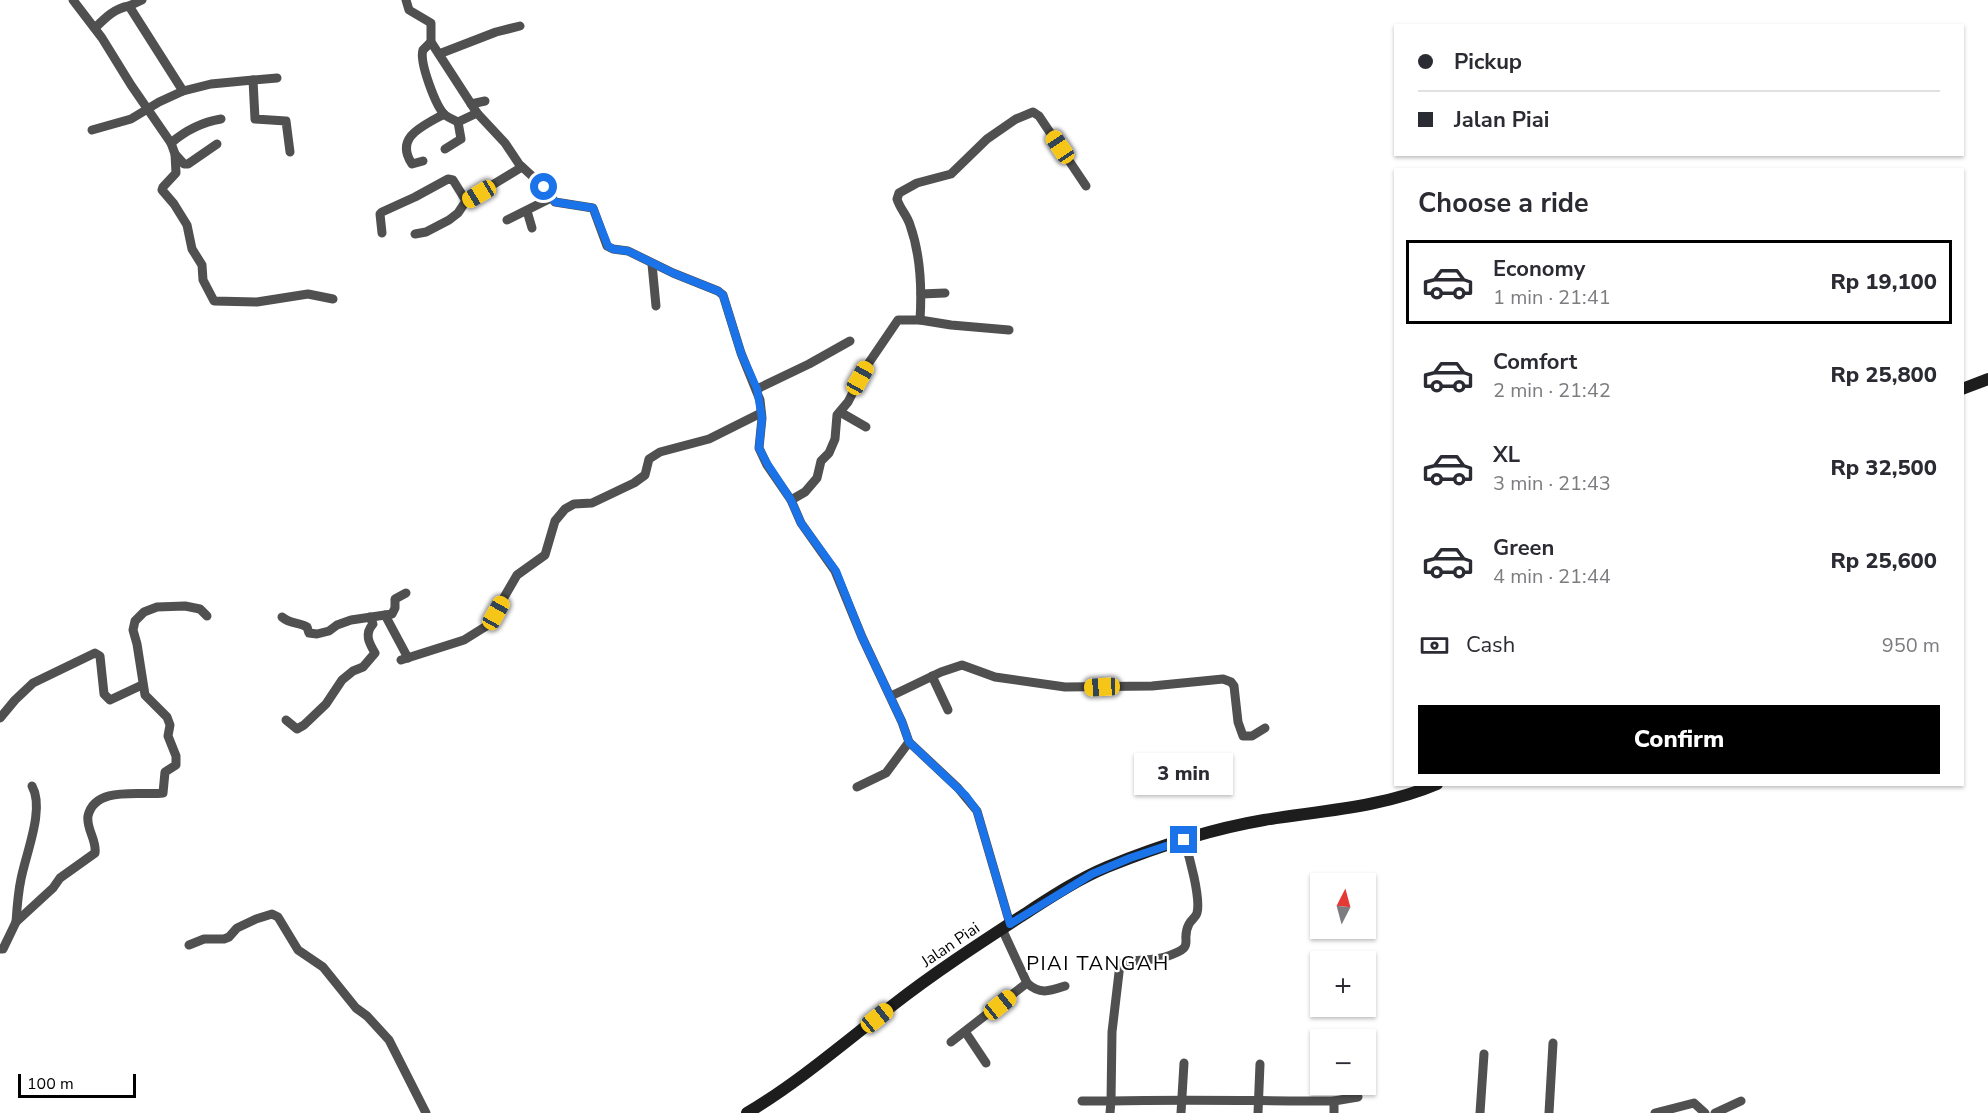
<!DOCTYPE html>
<html lang="en">
<head>
<meta charset="utf-8">
<style>
  :root { --surface:#fff; --page:#f2f2f3; --text:#2b2b33; --muted:#7c7c81; --line:#e1e1e2; --accent:#000 }
  body { margin:0; font-family:"Nunito Sans",sans-serif; background:var(--page); color:var(--text); height:100vh; display:flex; flex-direction:column; font-size:22px; white-space:nowrap }
  * { box-sizing:border-box; margin:0 }
  p { font-size:20px; color:var(--muted) }
  .icon { flex:none; width:33px; height:33px; fill:none; stroke:currentColor; stroke-width:2; stroke-linecap:round; stroke-linejoin:round }
  .map { position:relative; flex:1; overflow:hidden }
  .drawer { position:absolute; left:1394px; top:168px; width:570px; height:618px; display:flex; flex-direction:column; background:var(--surface); border-radius:0px; box-shadow:0 2px 4px #0004 }
  .drawer>* { flex:none }
  .top-card { position:absolute; left:1394px; top:24px; width:570px; height:132px; border-radius:0px; box-shadow:0 2px 4px #0004; display:grid; align-content:center; height:132px; padding:0 24px; background:var(--surface) }
  .needle { width:39px; rotate:6deg }
  .buttons { position:absolute; left:1310px; top:873px; display:grid; gap:12px }
  .buttons a { display:grid; place-items:center; width:66px; height:66px; border-radius:0px; background:var(--surface); box-shadow:0 2px 4px #0004; font-size:30px }
  .scale { position:absolute; left:18px; bottom:15px; width:118px; box-sizing:border-box; padding-left:6px; border:3px solid #000; border-top:0; font-size:16px; line-height:21px; white-space:nowrap; color:#000; -webkit-text-stroke:4px #fff; paint-order:stroke }
  .end { position:absolute; width:27px; height:27px; margin:-14px; border:8px solid #1a73e8; background:#fff; box-shadow:0 0 0 3px #fff }
  .from { border-radius:50% }
  .bubble { position:absolute; height:42px; border-radius:0px; background:var(--surface); box-shadow:0 2px 4px #0004; font-size:20px; font-weight:800; line-height:42px; text-align:center }
  .car { position:absolute; width:18px; height:36px; margin:-18px -9px; border-radius:8px; box-shadow:0 0 4px 2px #0007; background:linear-gradient(#f5c518 24%,#345 0 40%,#f5c518 0 76%,#345 0 86%,#f5c518 0) }
  .top-card b { display:flex; align-items:center; gap:21px; height:57px; font-size:22px }
  .top-card b+b { border-top:2px solid var(--line) }
  .top-card i { width:15px; height:15px; background:var(--text) }
  ul { padding:0; list-style:none }
  li { display:flex; align-items:center; gap:18px; height:84px; margin:0 12px 9px; padding:0 12px; border:3px solid transparent; border-radius:0px }
  li div { flex:1 }
  li b { display:block; font-size:22px }
  li em { font-style:normal; font-weight:800 }
  li.active { border-color:var(--accent) }
  li>.icon { width:54px; height:54px; stroke-width:1.5 }
  h2 { padding:0 24px; font-size:27px; line-height:72px }
  .pay { display:flex; align-items:center; gap:15px; height:66px; padding:0 24px; font-size:22px }
  .pay p { margin-inline-start:auto }
  .primary-button { display:flex; gap:12px; margin-top:auto; padding:12px 24px }
  .primary-button a { flex:1; height:69px; border-radius:0px; background:var(--accent); color:#fff; font-size:24px; font-weight:800; line-height:69px; text-align:center }
  .map>svg:first-child { display:block }
</style>
</head>
<body>
<div class="map">
<svg width="1988" height="1113" viewBox="0 0 1988 1113">
  <rect width="100%" height="100%" fill="#fff"/>
  <g fill="none" stroke-linecap="round" stroke-linejoin="round">
    <g stroke="#505050" stroke-width="9">
      <path d="M 73,0 L 102,38 L 131,85 L 171,143 C 185,131 203,122 221,119"/>
      <path d="M 406,0 L 409,10 L 431,23 L 431,42 L 477,113 L 505,143 L 519,164 L 544,187 L 555,202 L 593,208 L 607,246 L 613,249 L 628,251 L 673,273 L 718,291 L 723,295 L 741,353 L 760,400 L 762,418 L 759,448 L 767,465 L 791,500 L 801,523 L 835,571 L 862,637 L 902,722 L 909,742 L 958,788 L 977,811 L 1010,924"/>
      <path d="M 129,6 L 142,0"/>
      <path d="M 431,42 L 423,50 C 419,62 436,107 445,115 C 449,118 454,120 458,122 L 477,113"/>
      <path d="M 439,54 L 496,32 L 520,26"/>
      <path d="M 253,80 L 277,78"/>
      <path d="M 183,91 L 211,84 L 253,80 L 255,119 L 286,121 L 290,152"/>
      <path d="M 471,104 L 485,101"/>
      <path d="M 92,130 L 131,119 L 159,102 L 183,91 L 129,6 C 115,8 105,18 95,28"/>
      <path d="M 171,143 L 175,154 L 176,173 L 163,187 L 162,190 L 174,204 L 187,225 L 192,249 L 202,265 L 203,280 L 214,301 L 257,302 L 308,294 L 333,299"/>
      <path d="M 445,149 L 461,139 L 458,122"/>
      <path d="M 175,154 L 184,164 L 188,164 L 217,144"/>
      <path d="M 423,161 L 412,164 C 394,137 423,126 444,114"/>
      <path d="M 527,211 L 532,228"/>
      <path d="M 507,220 L 551,198"/>
      <path d="M 382,233 L 380,214 L 382,212 L 415,197 L 448,179 L 453,180 L 466,201"/>
      <path d="M 415,234 L 426,232 L 449,220 L 458,213 L 466,201 L 522,167"/>
      <path d="M 652,264 L 656,306"/>
      <path d="M 921,294 L 945,293"/>
      <path d="M 920,320 C 922,289 920,253 910,225 C 907,215 900,209 897,199 L 899,193 L 917,183 L 951,174 L 987,139 L 1016,119 L 1033,112 L 1039,116 L 1086,186"/>
      <path d="M 757,389 L 809,364 L 850,341"/>
      <path d="M 840,412 L 866,427"/>
      <path d="M 791,500 L 805,492 L 817,478 L 821,461 L 829,453 L 835,439 L 837,415 L 848,402 L 866,367 L 898,320 L 920,320 L 951,325 L 1009,330"/>
      <path d="M 385,615 L 408,658"/>
      <path d="M 282,617 C 290,624 298,622 307,627 L 309,633 L 317,634 L 329,631 L 337,625 L 351,620 L 392,614 L 395,608 L 395,599 L 406,593"/>
      <path d="M 401,660 L 464,640 L 488,625 L 517,575 L 545,555 L 555,521 L 565,509 L 574,504 L 592,503 L 634,483 L 645,475 L 649,459 L 660,452 L 709,439 L 761,413"/>
      <path d="M 932,676 L 948,710"/>
      <path d="M 891,696 L 941,672 L 962,665 L 995,677 L 1065,687 L 1152,686 L 1223,679 L 1231,682 L 1234,686 L 1238,722 L 1243,736 L 1252,736 L 1265,728"/>
      <path d="M 0,718 L 15,700 L 33,683 L 95,653 L 100,656 L 104,694 L 110,700 L 142,685"/>
      <path d="M 286,720 L 297,729 L 304,725 L 326,704 L 342,680 L 353,671 L 363,667 L 375,653 C 369,643 364,634 373,624 L 370,617"/>
      <path d="M 857,787 L 886,773 L 909,742"/>
      <path d="M 16,922 C 17,907 18,893 21,879 C 26,853 45,809 32,786"/>
      <path d="M 1002,929 L 1027,983"/>
      <path d="M 189,945 L 204,939 L 224,939 L 229,937 L 237,928 L 256,919 L 272,914 L 278,917 L 298,950 L 323,967 L 356,1008 L 367,1016 L 389,1040 L 426,1113"/>
      <path d="M 0,949 L 3,949 L 16,922 L 53,888 L 60,878 L 95,853 C 97,840 86,829 88,816 C 95,785 141,796 163,793 L 165,772 L 176,765 L 176,756 L 168,736 L 170,725 L 167,717 L 145,695 L 137,644 L 133,630 L 135,621 L 144,612 L 157,607 L 185,606 L 200,609 L 207,616"/>
      <path d="M 966,1033 L 986,1063"/>
      <path d="M 951,1042 L 1027,983 C 1040,995 1050,991 1065,986"/>
      <path d="M 1082,1101 L 1111,1101 L 1112,1032 L 1120,964 C 1128,959 1153,961 1165,957 C 1199,946 1179,943 1189,924 C 1191,920 1196,917 1197,913 C 1201,898 1189,855 1184,840"/>
      <path d="M 1334,1101 L 1358,1097"/>
      <path d="M 1110,1113 L 1111,1101 C 1185,1099 1260,1101 1334,1101 L 1334,1113"/>
      <path d="M 1181,1113 L 1184,1063"/>
      <path d="M 1258,1113 L 1260,1064"/>
      <path d="M 1480,1113 L 1484,1054"/>
      <path d="M 1549,1113 L 1553,1043"/>
      <path d="M 1655,1113 L 1694,1103 L 1705,1113"/>
      <path d="M 1715,1113 L 1741,1101"/>
    </g>
    <g stroke="#1d1d1d" stroke-width="12">
      <path d="M 1962,389 L 1988,379"/>
      <path d="M 747,1113 C 799,1082 845,1042 893,1005 C 934,973 977,945 1020,917 C 1048,899 1076,880 1107,867 C 1156,847 1211,829 1264,820 C 1320,811 1384,807 1437,784"/>
    </g>
  </g>
  <g fill="none" stroke-linecap="round" stroke-linejoin="round">
    <path stroke="#1a73e8" stroke-width="8" d="M 544,187 L 555,202 L 593,208 L 608,246 L 613,249 L 628,251 L 673,273 L 718,291 L 723,295 L 741,353 L 757,389 L 762,418 L 759,448 L 768,465 L 791,500 L 801,523 L 836,571 L 862,637 L 902,722 L 909,742 L 966,796 L 977,811 L 1010,924 L 1092,874 L 1130,858 L 1184,840"/>
  </g>
  <g text-anchor="middle" stroke-width="4.5" stroke-linejoin="round" paint-order="stroke">
    <g font-size="16" fill="#000" stroke="#fff">
      <text transform="translate(950 944) rotate(-34)" y="6">Jalan Piai</text>
    </g>
    <g font-size="20" letter-spacing="1.5" fill="#000" stroke="#fff">
      <text x="1098" y="970">PIAI TANGAH</text>
    </g>
  </g>
</svg>
<div class="buttons">
<a><svg class="needle" viewBox="-14 -14 28 28"><path d="M0-13l5 13h-10z" fill="#e53935"/><path d="M0 13l5-13h-10z" fill="#7c7c81"/></svg></a>
<a>+</a>
<a>−</a>
</div>
<div class="scale">100 m</div>
<i class="end from" style="left:544px;top:187px"></i>
<i class="end" style="left:1184px;top:840px"></i>
<div class="bubble" style="left:1134px;top:753px;width:99px">3 min</div>
<i class="car" style="left:1060px;top:147px;rotate:326deg"></i>
<i class="car" style="left:479px;top:194px;rotate:239deg"></i>
<i class="car" style="left:860px;top:378px;rotate:29deg"></i>
<i class="car" style="left:496px;top:613px;rotate:29deg"></i>
<i class="car" style="left:1102px;top:687px;rotate:267deg"></i>
<i class="car" style="left:1000px;top:1005px;rotate:51deg"></i>
<i class="car" style="left:877px;top:1018px;rotate:51deg"></i>
<div class="top-card">
<b><i class="from"></i>Pickup</b>
<b><i></i>Jalan Piai</b>
</div>
<section class="drawer">
<h2>Choose a ride</h2>
<ul>
<li class="active"><svg class="icon" aria-label="car" viewBox="0 0 24 24"><path d="M5 17H2v-5l4-1 3-4h7l3 4 3 1v5h-3M9 17h6M6 11h13"/><circle cx="7" cy="17" r="2"/><circle cx="17" cy="17" r="2"/></svg><div><b>Economy</b><p>1 min · 21:41</p></div><em>Rp 19,100</em></li>
<li><svg class="icon" aria-label="car" viewBox="0 0 24 24"><path d="M5 17H2v-5l4-1 3-4h7l3 4 3 1v5h-3M9 17h6M6 11h13"/><circle cx="7" cy="17" r="2"/><circle cx="17" cy="17" r="2"/></svg><div><b>Comfort</b><p>2 min · 21:42</p></div><em>Rp 25,800</em></li>
<li><svg class="icon" aria-label="car" viewBox="0 0 24 24"><path d="M5 17H2v-5l4-1 3-4h7l3 4 3 1v5h-3M9 17h6M6 11h13"/><circle cx="7" cy="17" r="2"/><circle cx="17" cy="17" r="2"/></svg><div><b>XL</b><p>3 min · 21:43</p></div><em>Rp 32,500</em></li>
<li><svg class="icon" aria-label="car" viewBox="0 0 24 24"><path d="M5 17H2v-5l4-1 3-4h7l3 4 3 1v5h-3M9 17h6M6 11h13"/><circle cx="7" cy="17" r="2"/><circle cx="17" cy="17" r="2"/></svg><div><b>Green</b><p>4 min · 21:44</p></div><em>Rp 25,600</em></li>
</ul>
<div class="pay"><svg class="icon" aria-label="cash" viewBox="0 0 24 24"><path d="M3 7h18v10H3z"/><circle cx="12" cy="12" r="2"/></svg>Cash<p>950 m</p></div>
<div class="primary-button"><a>Confirm</a></div>
</section>
</div>
</body>
</html>
